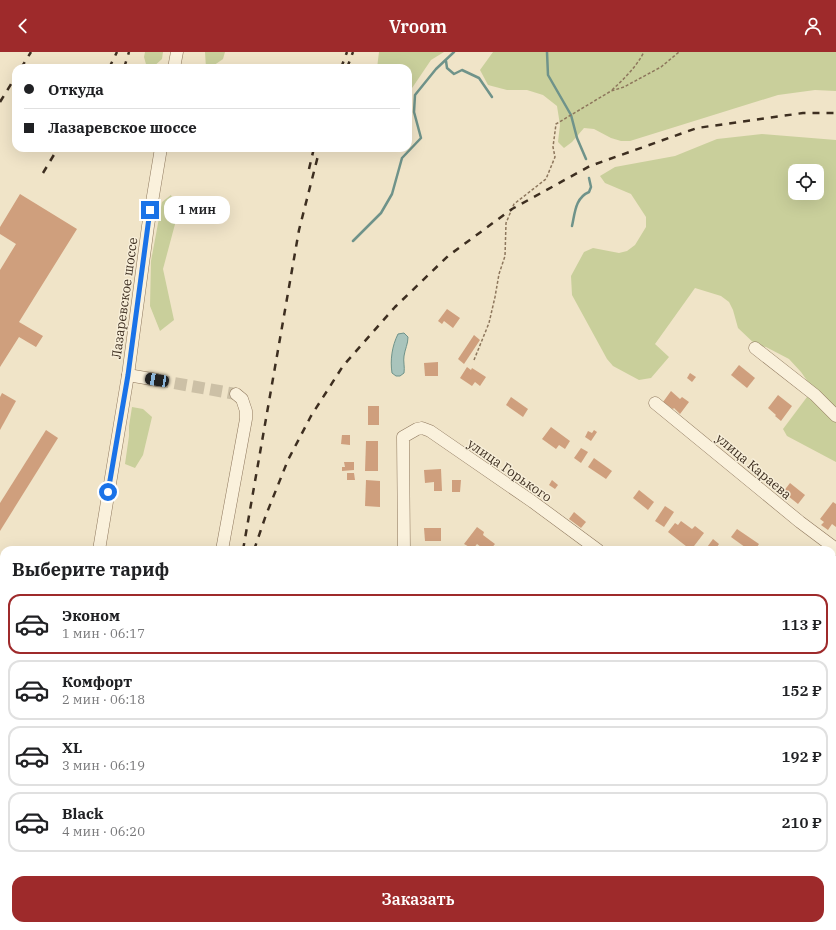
<!DOCTYPE html>
<html lang="ru">
<head>
<meta charset="utf-8">
<style>
  :root { --surface:#fff; --page:#f6f6f6; --text:#202124; --muted:#757577; --line:#e0e0e0; --accent:#9e2a2b }
  body { margin:0; font-family:"IBM Plex Serif",serif; background:var(--page); color:var(--text); height:100vh; display:flex; flex-direction:column; font-size:15px; white-space:nowrap }
  * { box-sizing:border-box; margin:0 }
  p { font-size:13px; color:var(--muted) }
  .icon { flex:none; width:22px; height:22px; fill:none; stroke:currentColor; stroke-width:2; stroke-linecap:round; stroke-linejoin:round }
  .map { position:relative; flex:1; overflow:hidden }
  .details { position:absolute; left:0px; top:494px; width:836px; height:384px; display:flex; flex-direction:column; background:var(--surface); border-radius:12px 12px 0 0; box-shadow:0 4px 16px #0002 }
  .details>* { flex:none }
  .hud { position:absolute; left:12px; top:12px; width:400px; height:88px; border-radius:12px; box-shadow:0 4px 16px #0002; display:grid; align-content:center; height:88px; padding:0 12px; background:var(--surface) }
  .buttons { position:absolute; left:788px; top:112px; display:grid; gap:8px }
  .buttons a { display:grid; place-items:center; width:36px; height:36px; border-radius:8px; background:var(--surface); box-shadow:0 4px 16px #0002; font-size:20px }
  .end { position:absolute; width:18px; height:18px; margin:-9px; border:5px solid #1a73e8; background:#fff; box-shadow:0 0 0 2px #fff }
  .from { border-radius:50% }
  .bubble { position:absolute; height:28px; border-radius:12px; background:var(--surface); box-shadow:0 4px 16px #0002; font-size:13px; font-weight:600; line-height:28px; text-align:center }
  .car { position:absolute; width:12px; height:24px; margin:-12px -6px; border-radius:5px; box-shadow:0 0 3px 1px #0007; background:linear-gradient(#222 24%,#8ab4d8 0 40%,#222 0 76%,#8ab4d8 0 86%,#222 0) }
  .hud b { display:flex; align-items:center; gap:14px; height:38px; font-size:15px }
  .hud b+b { border-top:1px solid var(--line) }
  .hud i { width:10px; height:10px; background:var(--text) }
  ul { padding:0; list-style:none }
  li { display:flex; align-items:center; gap:12px; height:60px; margin:0 8px 6px; padding:0 4px; border:2px solid var(--line); border-radius:12px }
  li div { flex:1 }
  li b { display:block; font-size:15px }
  li em { font-style:normal; font-weight:600 }
  li.on { border-color:var(--accent) }
  li>.icon { width:36px; height:36px; stroke-width:1.5 }
  h2 { padding:0 12px; font-size:18px; line-height:48px }
  .action { display:flex; gap:8px; margin-top:auto; padding:8px 12px }
  .action a { flex:1; height:46px; border-radius:12px; background:var(--accent); color:#fff; font-size:16px; font-weight:600; line-height:46px; text-align:center }
  header { display:flex; justify-content:space-between; align-items:center; height:52px; padding:0 12px; background:var(--accent); color:#fff; font-size:18px; font-weight:600 }
  .map>svg:first-child { display:block }
</style>
</head>
<body>
<header><svg class="icon" aria-label="back" viewBox="0 0 24 24"><path d="M15 5l-7 7 7 7"/></svg>Vroom<svg class="icon" aria-label="person" viewBox="0 0 24 24"><circle cx="12" cy="8" r="4"/><path d="M4 21q1-7 8-7t8 7"/></svg></header>
<div class="map">
<svg width="836" height="878" viewBox="0 0 836 878">
  <rect width="100%" height="100%" fill="#f0e4c8"/>
  <g fill="#c9cf9b" fill-rule="evenodd">
    <path d="M 145,0 L 163,0 L 162,7 L 152,16 L 147,16 L 144,5 Z"/>
    <path d="M 205,0 L 225,0 L 223,7 L 210,16 L 206,16 Z"/>
    <path d="M 379,0 L 444,0 L 431,8 L 408,42 L 408,16 L 377,16 Z"/>
    <path d="M 493,0 L 836,0 L 836,39 L 815,38 L 778,43 L 630,89 L 621,89 L 611,86 L 594,77 L 584,76 L 572,90 L 564,96 L 558,90 L 560,73 L 557,54 L 543,43 L 527,38 L 507,38 L 488,33 L 480,18 Z"/>
    <path d="M 762,82 L 836,88 L 836,410 L 787,384 L 783,377 L 813,337 L 801,320 L 789,307 L 766,295 L 757,294 L 738,276 L 733,258 L 729,250 L 721,244 L 695,236 L 655,292 L 669,305 L 651,326 L 639,328 L 613,314 L 607,307 L 572,243 L 571,224 L 584,200 L 593,196 L 619,201 L 627,199 L 635,193 L 646,175 L 646,165 L 631,142 L 605,131 L 600,124 L 615,115 L 675,104 L 717,87 ZM 795,119 L 817,119 L 817,141 L 795,141 Z"/>
    <path d="M 171,143 L 178,161 L 163,217 L 174,268 L 160,279 L 150,254 L 151,209 L 162,150 Z"/>
    <path d="M 132,355 L 143,357 L 152,365 L 143,403 L 135,416 L 125,412 L 129,384 L 129,374 Z"/>
    <path d="M 11,874 L 46,874 L 44,878 L 10,878 Z"/>
  </g>
  <path fill="#a9c4bc" stroke="#6f938a" d="M 404,281 L 408,285 C 408,292 405,297 404,304 C 403,309 405,315 404,321 L 400,324 L 396,324 L 392,321 C 390,308 392,294 398,282 Z"/>
  <g fill="none" stroke-linecap="round" stroke-linejoin="round">
    <g stroke="#6f938a" stroke-width="2.5">
      <path d="M 547,0 L 548,23 L 571,63 L 577,86 L 586,107"/>
      <path d="M 446,9 L 447,16 L 454,22 L 462,18 L 479,26 L 492,45"/>
      <path d="M 572,174 C 575,161 575,146 589,140 L 591,135 L 589,126"/>
      <path d="M 353,189 L 381,161 L 392,142 L 402,106 L 421,86 L 414,60 L 415,43 L 436,17 L 454,0"/>
    </g>
  </g>
  <g fill="#cf9f7d">
    <path d="M 20,142 L 77,177 L 19,270 L 43,284 L 36,295 L 19,285 L 0,315 L 0,218 L 16,192 L 0,182 L 0,175 Z"/>
    <path d="M 447,257 L 460,266 L 453,276 L 444,269 L 442,272 L 438,269 Z"/>
    <path d="M 474,283 L 480,288 L 464,312 L 458,307 Z"/>
    <path d="M 438,310 L 438,324 L 425,324 L 424,311 Z"/>
    <path d="M 739,313 L 755,326 L 747,336 L 731,323 Z"/>
    <path d="M 467,315 L 471,318 L 472,316 L 486,325 L 480,334 L 475,330 L 472,334 L 460,326 Z"/>
    <path d="M 690,321 L 696,325 L 692,330 L 687,326 Z"/>
    <path d="M 671,339 L 680,347 L 682,345 L 689,350 L 680,362 L 674,356 L 673,357 L 663,350 Z"/>
    <path d="M 2,341 L 16,349 L 0,378 L 0,345 Z"/>
    <path d="M 778,343 L 792,354 L 781,369 L 775,364 L 776,363 L 768,356 Z"/>
    <path d="M 511,345 L 528,357 L 523,365 L 506,353 Z"/>
    <rect x="368" y="354" width="11" height="19"/>
    <path d="M 551,375 L 570,389 L 565,397 L 559,393 L 556,397 L 542,387 Z"/>
    <path d="M 46,378 L 58,386 L 0,479 L 0,451 Z"/>
    <path d="M 594,378 L 597,380 L 591,389 L 585,385 L 588,379 L 592,381 Z"/>
    <path d="M 342,383 L 350,383 L 350,393 L 341,392 Z"/>
    <path d="M 366,389 L 378,389 L 378,419 L 365,419 Z"/>
    <path d="M 581,396 L 588,400 L 581,411 L 574,406 Z"/>
    <path d="M 594,406 L 612,419 L 606,427 L 588,415 Z"/>
    <path d="M 344,410 L 354,410 L 354,418 L 342,419 L 342,415 L 345,415 Z"/>
    <path d="M 441,417 L 442,439 L 434,439 L 434,430 L 425,431 L 424,418 Z"/>
    <path d="M 347,421 L 354,421 L 355,428 L 347,428 Z"/>
    <path d="M 366,428 L 380,429 L 380,455 L 365,454 Z"/>
    <path d="M 452,428 L 461,428 L 460,440 L 452,440 Z"/>
    <path d="M 552,428 L 558,433 L 555,437 L 549,433 Z"/>
    <path d="M 790,431 L 805,443 L 798,452 L 783,440 Z"/>
    <path d="M 639,438 L 654,450 L 648,458 L 633,446 Z"/>
    <path d="M 833,450 L 836,452 L 836,475 L 832,472 L 828,478 L 821,473 L 824,470 L 820,467 Z"/>
    <path d="M 665,454 L 674,460 L 664,475 L 655,469 Z"/>
    <path d="M 574,460 L 586,470 L 581,476 L 569,467 Z"/>
    <path d="M 681,469 L 692,477 L 695,474 L 704,481 L 691,498 L 668,480 L 675,471 L 678,473 Z"/>
    <path d="M 477,475 L 484,480 L 483,483 L 495,492 L 490,498 L 485,498 L 477,492 L 473,497 L 464,492 Z"/>
    <path d="M 424,476 L 441,476 L 441,489 L 425,489 Z"/>
    <path d="M 737,477 L 759,492 L 755,498 L 749,498 L 731,485 Z"/>
    <path d="M 713,487 L 719,492 L 715,498 L 705,498 Z"/>
    <path d="M 834,588 L 836,590 L 836,599 L 832,597 L 832,592 Z"/>
    <path d="M 4,733 L 4,744 L 0,741 L 0,739 Z"/>
    <path d="M 836,763 L 836,776 L 835,777 L 832,776 L 832,768 Z"/>
    <path d="M 0,799 L 4,801 L 4,835 L 0,842 Z"/>
    <rect x="230" y="874" width="19" height="4"/>
    <rect x="364" y="874" width="15" height="4"/>
    <rect x="427" y="874" width="10" height="4"/>
    <path d="M 468,874 L 479,874 L 476,878 L 474,878 Z"/>
    <path d="M 542,874 L 552,874 L 558,878 L 539,878 Z"/>
    <path d="M 686,874 L 706,874 L 712,878 L 691,878 Z"/>
  </g>
  <g fill="none" stroke-linecap="round" stroke-linejoin="round">
    <path stroke="#ccc0a6" stroke-width="12" stroke-dasharray="12 6" stroke-linecap="butt" d="M 157,328 L 236,342"/>
    <g stroke="#8d765c" stroke-width="13">
      <g id="minor">
        <path d="M 174,16 L 177,0"/>
        <path d="M 755,296 L 815,343 L 836,364"/>
        <path d="M 128,323 L 157,328"/>
        <path d="M 655,351 L 800,470 L 836,497"/>
        <path d="M 99,498 L 128,323 L 148,174 L 161,96"/>
        <path d="M 222,498 L 246,367 L 246,359 L 242,347 L 236,342"/>
        <path d="M 404,498 L 403,385 L 417,377 L 422,376 L 430,379 L 533,450 L 598,498"/>
        <path d="M 832,670 L 836,673"/>
        <path d="M 832,828 L 836,831"/>
        <path d="M 0,861 L 4,855"/>
        <path d="M 602,874 L 608,878"/>
        <path d="M 403,878 L 403,874"/>
        <path d="M 669,878 L 672,874"/>
      </g>
    </g>
    <g stroke="#8d765c" stroke-width="1.5" stroke-dasharray="3 2" stroke-linecap="butt">
      <path d="M 612,38 C 625,26 636,15 644,0"/>
      <path d="M 474,308 L 489,271 L 495,245 L 499,222 L 505,204 L 506,171 L 514,152 L 546,127 L 555,105 L 553,95 L 556,72 L 611,39 L 624,35 L 661,15 L 679,0"/>
      <path d="M 0,629 L 4,628"/>
      <path d="M 625,874 L 630,878"/>
    </g>
    <use href="#minor" stroke="#faf1dc" stroke-width="12"/>
    <g stroke="#3d2e20" stroke-width="2.5" stroke-dasharray="7 7" stroke-linecap="butt">
      <path d="M 21,16 L 31,0"/>
      <path d="M 109,16 L 117,0"/>
      <path d="M 124,16 L 129,0"/>
      <path d="M 341,16 L 347,0"/>
      <path d="M 347,16 L 353,0"/>
      <path d="M 0,50 L 16,24"/>
      <path d="M 88,98 L 89,96"/>
      <path d="M 309,117 L 314,96"/>
      <path d="M 43,121 L 58,96"/>
      <path d="M 243,498 L 299,178 L 320,96"/>
      <path d="M 254,498 L 266,463 L 288,408 L 311,364 L 343,314 L 395,255 L 448,204 L 512,157 L 590,114 L 697,76 L 803,61 L 836,61"/>
      <path d="M 156,878 L 158,874"/>
      <path d="M 163,878 L 165,874"/>
    </g>
  </g>
  <g fill="none" stroke-linecap="round" stroke-linejoin="round">
    <path stroke="#1a73e8" stroke-width="5" d="M 108,440 L 128,323 L 150,158"/>
  </g>
  <g text-anchor="middle" stroke-width="3" stroke-linejoin="round" paint-order="stroke">
    <g font-size="13" fill="#3d2e20" stroke="#f7eed8">
      <text transform="translate(124 246) rotate(-82)" y="5">Лазаревское шоссе</text>
      <text transform="translate(754 414) rotate(40)" y="5">улица Караева</text>
      <text transform="translate(510 418) rotate(35)" y="5">улица Горького</text>
    </g>
  </g>
</svg>
<div class="buttons">
<a><svg class="icon" aria-label="locate" viewBox="0 0 24 24"><circle cx="12" cy="12" r="6"/><path d="M12 2v4M12 18v4M2 12h4M18 12h4"/></svg></a>
</div>
<i class="end from" style="left:108px;top:440px"></i>
<i class="end" style="left:150px;top:158px"></i>
<div class="bubble" style="left:164px;top:144px;width:66px">1 мин</div>
<i class="car" style="left:157px;top:328px;rotate:280deg"></i>
<div class="hud">
<b><i class="from"></i>Откуда</b>
<b><i></i>Лазаревское шоссе</b>
</div>
<section class="details">
<h2>Выберите тариф</h2>
<ul>
<li class="on"><svg class="icon" aria-label="car" viewBox="0 0 24 24"><path d="M5 17H2v-5l4-1 3-4h7l3 4 3 1v5h-3M9 17h6M6 11h13"/><circle cx="7" cy="17" r="2"/><circle cx="17" cy="17" r="2"/></svg><div><b>Эконом</b><p>1 мин · 06:17</p></div><em>113 ₽</em></li>
<li><svg class="icon" aria-label="car" viewBox="0 0 24 24"><path d="M5 17H2v-5l4-1 3-4h7l3 4 3 1v5h-3M9 17h6M6 11h13"/><circle cx="7" cy="17" r="2"/><circle cx="17" cy="17" r="2"/></svg><div><b>Комфорт</b><p>2 мин · 06:18</p></div><em>152 ₽</em></li>
<li><svg class="icon" aria-label="car" viewBox="0 0 24 24"><path d="M5 17H2v-5l4-1 3-4h7l3 4 3 1v5h-3M9 17h6M6 11h13"/><circle cx="7" cy="17" r="2"/><circle cx="17" cy="17" r="2"/></svg><div><b>XL</b><p>3 мин · 06:19</p></div><em>192 ₽</em></li>
<li><svg class="icon" aria-label="car" viewBox="0 0 24 24"><path d="M5 17H2v-5l4-1 3-4h7l3 4 3 1v5h-3M9 17h6M6 11h13"/><circle cx="7" cy="17" r="2"/><circle cx="17" cy="17" r="2"/></svg><div><b>Black</b><p>4 мин · 06:20</p></div><em>210 ₽</em></li>
</ul>
<div class="action"><a>Заказать</a></div>
</section>
</div>
</body>
</html>
